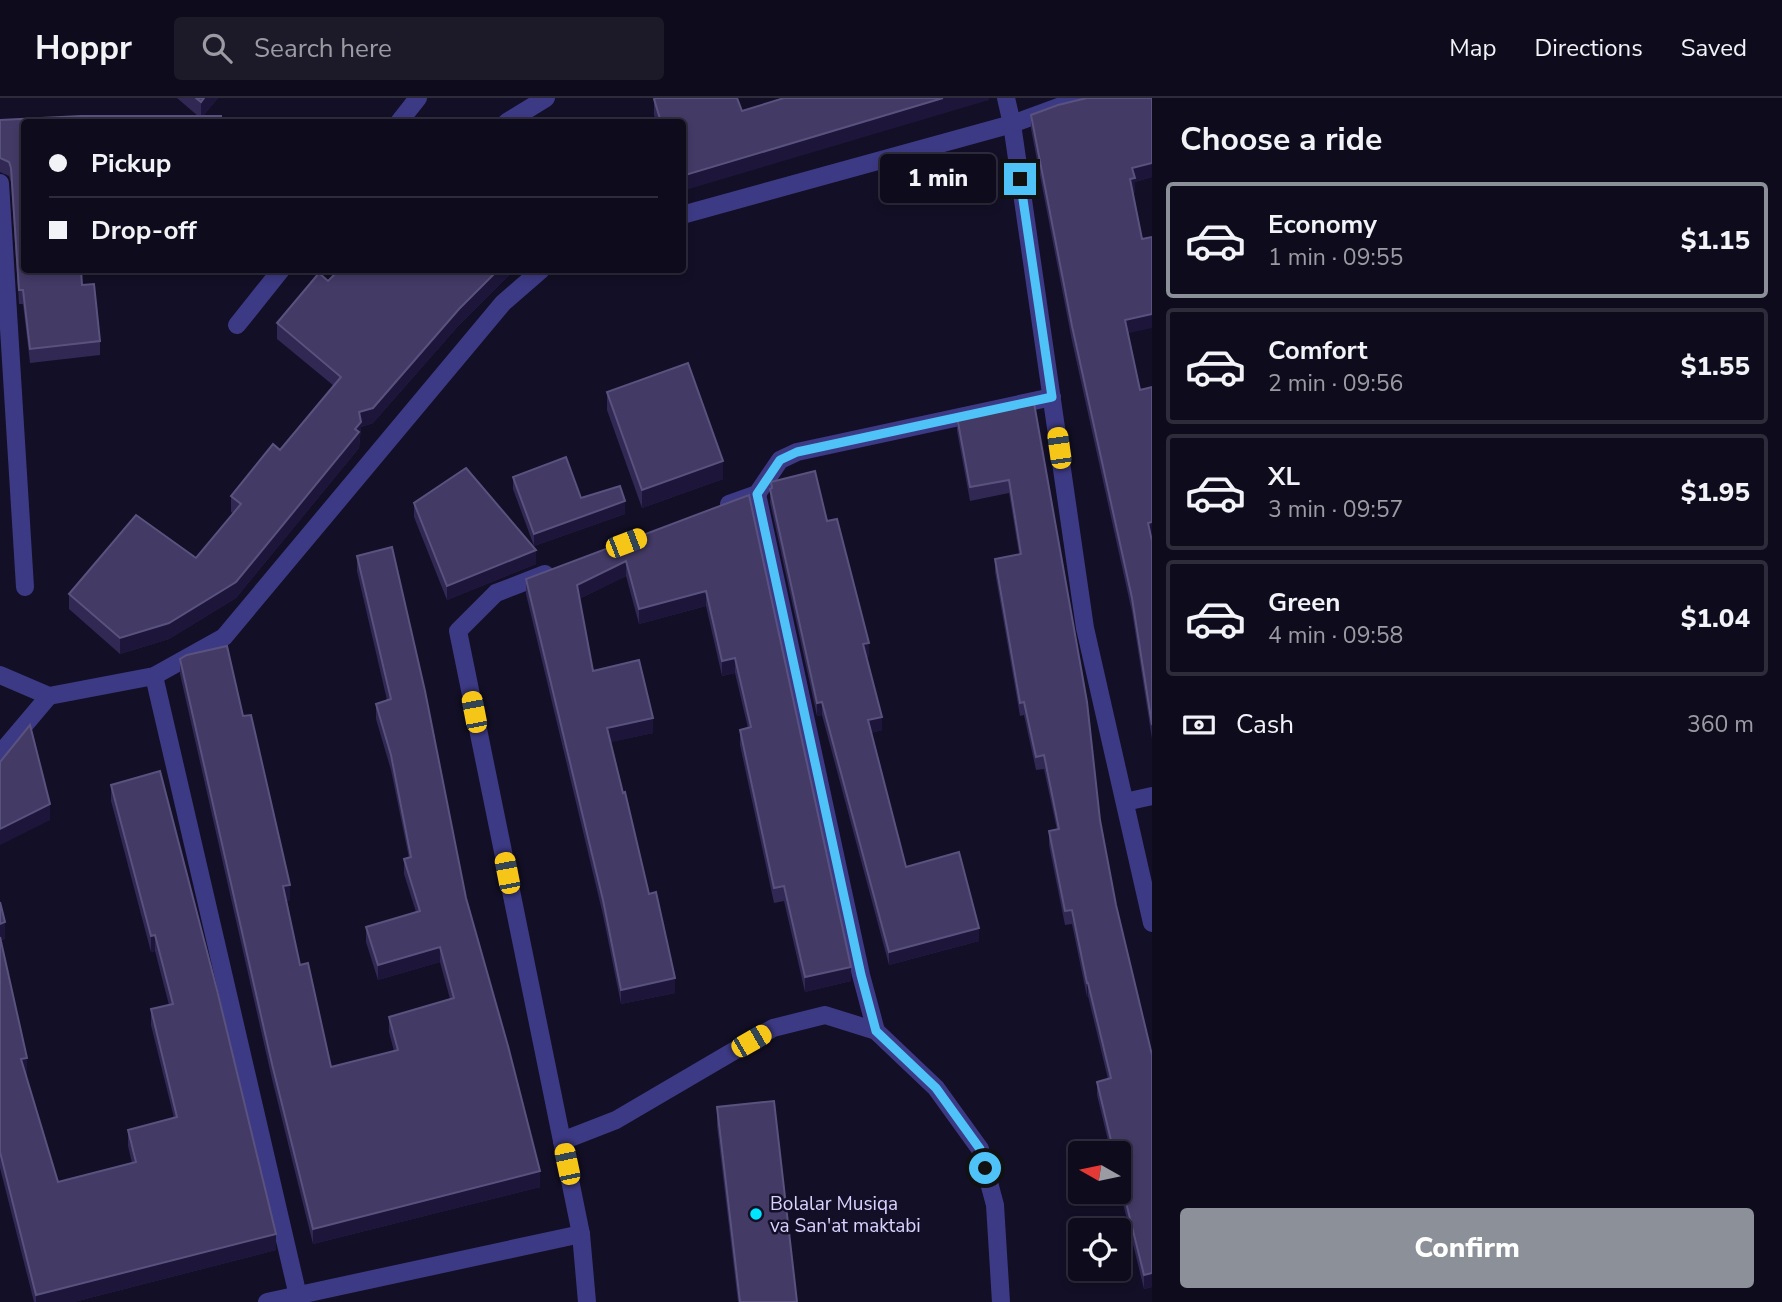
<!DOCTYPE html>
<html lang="en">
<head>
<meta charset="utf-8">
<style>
  :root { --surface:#0e0b1c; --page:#1c1929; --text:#f1f3f6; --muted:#9b9ba3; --line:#2e2b3b; --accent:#8c9099 }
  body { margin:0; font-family:"Nunito Sans",sans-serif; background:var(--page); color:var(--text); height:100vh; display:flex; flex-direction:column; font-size:26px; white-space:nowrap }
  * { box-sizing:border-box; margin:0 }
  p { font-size:23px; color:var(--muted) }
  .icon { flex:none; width:38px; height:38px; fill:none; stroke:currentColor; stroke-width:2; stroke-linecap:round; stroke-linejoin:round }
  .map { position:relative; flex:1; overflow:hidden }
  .side { display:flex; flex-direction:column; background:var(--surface); width:630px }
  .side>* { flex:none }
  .hud { position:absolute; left:21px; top:21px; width:665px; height:154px; border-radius:7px; box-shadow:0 4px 10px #0003,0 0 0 2px var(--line); display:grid; align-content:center; height:154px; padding:0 28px; background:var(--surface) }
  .needle { width:46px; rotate:279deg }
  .buttons { position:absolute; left:1068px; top:1043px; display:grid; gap:14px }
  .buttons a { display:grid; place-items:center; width:63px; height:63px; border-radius:7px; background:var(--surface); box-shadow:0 4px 10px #0003,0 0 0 2px var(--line); font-size:35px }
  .end { position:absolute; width:32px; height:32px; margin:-16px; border:9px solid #4fc3f7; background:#111; box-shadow:0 0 0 4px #111 }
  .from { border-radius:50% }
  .bubble { position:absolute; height:49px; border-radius:7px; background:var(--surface); box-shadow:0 4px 10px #0003,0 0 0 2px var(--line); font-size:23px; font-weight:800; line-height:49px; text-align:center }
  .car { position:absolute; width:21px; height:42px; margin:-21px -10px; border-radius:9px; box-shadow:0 0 5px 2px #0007; background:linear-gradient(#f5c518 24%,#345 0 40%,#f5c518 0 76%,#345 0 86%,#f5c518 0) }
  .hud b { display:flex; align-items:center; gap:24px; height:66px; font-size:26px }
  .hud b+b { border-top:2px solid var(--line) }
  .hud i { width:18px; height:18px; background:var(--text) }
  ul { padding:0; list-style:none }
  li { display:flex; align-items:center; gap:21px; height:116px; margin:0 14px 10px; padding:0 14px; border:4px solid var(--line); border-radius:7px }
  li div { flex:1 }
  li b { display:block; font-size:26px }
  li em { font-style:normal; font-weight:800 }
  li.current { border-color:var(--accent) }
  li>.icon { width:63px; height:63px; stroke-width:1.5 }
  h2 { padding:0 28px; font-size:32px; line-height:84px }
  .pay { display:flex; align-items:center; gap:18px; height:77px; padding:0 28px; font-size:26px }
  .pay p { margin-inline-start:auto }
  .button { display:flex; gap:14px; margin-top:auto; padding:14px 28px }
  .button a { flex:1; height:80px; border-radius:7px; background:var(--accent); color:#fff; font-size:28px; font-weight:800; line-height:80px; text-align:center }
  header { display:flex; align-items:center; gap:42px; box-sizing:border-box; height:98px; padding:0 35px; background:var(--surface); border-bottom:2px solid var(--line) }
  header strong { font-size:33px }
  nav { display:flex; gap:38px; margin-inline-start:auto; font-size:24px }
  .search { width:490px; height:63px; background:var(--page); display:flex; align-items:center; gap:18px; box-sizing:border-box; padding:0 24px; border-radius:7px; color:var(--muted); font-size:26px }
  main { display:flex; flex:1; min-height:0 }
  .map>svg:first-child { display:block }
</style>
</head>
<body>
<header>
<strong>Hoppr</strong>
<div class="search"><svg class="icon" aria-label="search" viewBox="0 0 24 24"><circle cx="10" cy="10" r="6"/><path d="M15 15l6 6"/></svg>Search here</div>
<nav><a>Map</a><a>Directions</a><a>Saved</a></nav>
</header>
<main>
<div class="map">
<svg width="1152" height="1204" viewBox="0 0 1152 1204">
  <rect width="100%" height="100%" fill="#130f26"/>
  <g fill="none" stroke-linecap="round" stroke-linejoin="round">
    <g stroke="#3d3a85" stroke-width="18">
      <path d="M 1006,0 L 1012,26 L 1085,530 L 1152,825"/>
      <path d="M 399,24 L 418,0"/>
      <path d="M 507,24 L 546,0"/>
      <path d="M 0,85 L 25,489"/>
      <path d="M 237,227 L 281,172"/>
      <path d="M 757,396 L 861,877 L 876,933"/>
      <path d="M 729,406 L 757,396 L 780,362 L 797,354 L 1052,299"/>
      <path d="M 545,476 L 496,495 L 458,533 L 581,1136 L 587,1204"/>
      <path d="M 154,578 L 298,1198"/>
      <path d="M 0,656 L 49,598"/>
      <path d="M 1125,704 L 1152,698"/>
      <path d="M 562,1043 L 616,1022 L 773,930 L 825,917 L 876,933 L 936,990 L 980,1051 L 995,1107 L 1001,1204"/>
      <path d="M 267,1204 L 581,1136"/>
    </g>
    <g stroke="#3d3a85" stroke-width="18">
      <path d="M 682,117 L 1012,26 L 1083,0"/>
      <path d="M 0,577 L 49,598 L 154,578 L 224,539 L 503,205 L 541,172"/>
    </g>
  </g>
  <g fill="#312854">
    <path d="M 177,0 L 218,0 L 203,18 L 24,24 L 100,243 L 100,257 L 30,265 L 23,206 L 19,206 L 11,84 L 9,78 L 0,74 L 0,22 L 198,18 Z"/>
    <path d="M 989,0 L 989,2 L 682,24 L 656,24 L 654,17 L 654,1 L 742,13 Z"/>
    <path d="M 1152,0 L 1152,79 L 1135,84 L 1135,94 L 1133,95 L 1128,235 L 1140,292 L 1152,289 L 1152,438 L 1151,438 L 1152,443 L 1152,641 L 1132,514 L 1072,243 L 1031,31 L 1031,17 Z"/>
    <path d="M 339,172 L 514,172 L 459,227 L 373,325 L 361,329 L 359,350 L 236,500 L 169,541 L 120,556 L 69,511 L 69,496 L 196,460 L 233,415 L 231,414 L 231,398 L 280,352 L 334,288 L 277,241 L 277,225 L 328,183 Z"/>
    <path d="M 607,294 L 723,381 L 642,410 L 607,312 Z"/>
    <path d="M 1034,305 L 1100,722 L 1116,807 L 1152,957 L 1152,1189 L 1144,1191 L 1118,1085 L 1118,1055 L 1111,1055 L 1097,997 L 1097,984 L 1108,981 L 1088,898 L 1087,899 L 1072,826 L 1065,827 L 1049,747 L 1049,733 L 1057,732 L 1044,671 L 1036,672 L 1024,617 L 1020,618 L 995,474 L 995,461 L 1019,456 L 1009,395 L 970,403 L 957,333 L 957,319 Z"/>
    <path d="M 513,379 L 581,400 L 625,416 L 534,448 L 513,391 Z"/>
    <path d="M 771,384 L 827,423 L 869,558 L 867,559 L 882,632 L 871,635 L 906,769 L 979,843 L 889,867 L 822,617 L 817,618 L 770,404 Z"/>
    <path d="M 749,397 L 851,883 L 805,894 L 784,803 L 774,805 L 740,647 L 740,632 L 748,630 L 735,575 L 722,578 L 706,508 L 639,526 L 626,478 L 579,501 L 593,573 L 653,635 L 610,644 L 675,895 L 621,906 L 603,817 L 526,496 L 526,481 Z"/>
    <path d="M 414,405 L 536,466 L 447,502 L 414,419 Z"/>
    <path d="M 357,458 L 466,800 L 540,1089 L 313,1146 L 272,981 L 180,576 L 180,561 L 243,618 L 290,802 L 286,803 L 300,867 L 331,969 L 394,953 L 389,934 L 389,919 L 450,901 L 440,864 L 378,882 L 366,844 L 366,829 L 416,814 L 404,776 L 404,761 L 409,760 L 391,672 L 376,621 L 376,606 L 387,602 L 357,473 Z"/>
    <path d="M 111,687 L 276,1152 L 74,1204 L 34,1204 L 0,1070 L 0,804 L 5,841 L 1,842 L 27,976 L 26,977 L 58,1084 L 132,1065 L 128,1048 L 128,1032 L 174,1020 L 151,927 L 151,911 L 169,907 L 155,853 L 151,854 L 111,703 Z"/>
    <path d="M 717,1009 L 797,1204 L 738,1204 L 717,1028 Z"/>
  </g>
  <g fill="#1d163a">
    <path d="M 204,0 L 218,0 L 201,21 L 201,4 Z"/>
    <path d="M 943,0 L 989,0 L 989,2 L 682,93 L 682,78 Z"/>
    <path d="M 1152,65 L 1152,79 L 1135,84 L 1135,94 L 1130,95 L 1130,81 L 1132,70 Z"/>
    <path d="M 498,172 L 514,172 L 459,227 L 373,325 L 361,329 L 359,350 L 236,500 L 169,541 L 120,556 L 120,540 L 355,331 L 359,314 Z"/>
    <path d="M 1152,216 L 1152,230 L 1125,236 L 1125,222 Z"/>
    <path d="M 723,363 L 723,381 L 642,410 L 642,392 Z"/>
    <path d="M 625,403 L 625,416 L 534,448 L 534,436 Z"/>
    <path d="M 1152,424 L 1152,438 L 1148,439 L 1148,425 Z"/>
    <path d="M 536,452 L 536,466 L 447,502 L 447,488 Z"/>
    <path d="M 626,463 L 626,478 L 577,502 L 577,487 Z"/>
    <path d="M 706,493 L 706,508 L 639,526 L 639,511 Z"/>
    <path d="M 869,545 L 869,558 L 863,559 L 863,546 Z"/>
    <path d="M 735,560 L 735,575 L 722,578 L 722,563 Z"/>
    <path d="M 822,604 L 822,617 L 817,618 L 817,605 Z"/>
    <path d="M 882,619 L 882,632 L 868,636 L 868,622 Z"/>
    <path d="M 653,620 L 653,635 L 607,645 L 607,630 Z"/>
    <path d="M 50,706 L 50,722 L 0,747 L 0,731 Z"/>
    <path d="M 290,787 L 290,802 L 283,803 L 283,788 Z"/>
    <path d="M 5,824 L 5,841 L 0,842 L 0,826 Z"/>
    <path d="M 979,830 L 979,843 L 889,867 L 889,854 Z"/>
    <path d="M 155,837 L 155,853 L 151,854 L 151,838 Z"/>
    <path d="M 440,849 L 440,864 L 378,882 L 378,867 Z"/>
    <path d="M 851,869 L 851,883 L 805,894 L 805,879 Z"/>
    <path d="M 675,880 L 675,895 L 621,906 L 621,892 Z"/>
    <path d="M 1087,885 L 1088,885 L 1088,898 L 1087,899 Z"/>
    <path d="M 27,960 L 27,976 L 21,978 L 21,961 Z"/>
    <path d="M 540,1073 L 540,1089 L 313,1146 L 313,1131 Z"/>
    <path d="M 276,1136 L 276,1152 L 74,1204 L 36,1204 L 36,1197 Z"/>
    <path d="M 1152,1175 L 1152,1189 L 1144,1191 L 1144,1177 Z"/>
  </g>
  <g fill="#433a66" stroke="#5a527e" stroke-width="2">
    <path d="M 196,0 L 204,0 L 201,4 Z"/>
    <path d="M 656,0 L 737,0 L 742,13 L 784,0 L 943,0 L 682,78 L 682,24 L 661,24 L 654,1 Z"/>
    <path d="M 1087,0 L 1152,0 L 1152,65 L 1132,70 L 1135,80 L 1130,81 L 1142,141 L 1152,139 L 1152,216 L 1125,222 L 1140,292 L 1152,289 L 1152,424 L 1148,425 L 1152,443 L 1152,627 L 1132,500 L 1072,228 L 1031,17 L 1058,7 Z"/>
    <path d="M 81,18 L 221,18 L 221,24 L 24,24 L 24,172 L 81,172 L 82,187 L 94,186 L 100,243 L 30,251 L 23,192 L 19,192 L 11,70 L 9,64 L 0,60 L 0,22 Z"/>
    <path d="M 339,172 L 498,172 L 459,211 L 373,310 L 359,314 L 361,324 L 355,331 L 359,334 L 236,484 L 169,525 L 120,540 L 69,496 L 136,417 L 196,460 L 241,406 L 231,398 L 273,346 L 280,352 L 341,279 L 277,225 L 319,175 L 328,183 Z"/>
    <path d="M 688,265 L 723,363 L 642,392 L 607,294 Z"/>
    <path d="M 1034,305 L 1087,604 L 1100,722 L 1116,807 L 1152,957 L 1152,1175 L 1144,1177 L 1118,1072 L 1118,1055 L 1114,1055 L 1097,984 L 1111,980 L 1088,885 L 1087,885 L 1072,812 L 1065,813 L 1049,733 L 1059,731 L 1044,657 L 1036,659 L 1024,604 L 1020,605 L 995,461 L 1021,456 L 1009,382 L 970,389 L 957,319 Z"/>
    <path d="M 566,359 L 581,400 L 620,388 L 625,403 L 534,436 L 513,379 Z"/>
    <path d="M 466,370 L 536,452 L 447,488 L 414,405 Z"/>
    <path d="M 815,373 L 827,423 L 837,421 L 869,545 L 863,546 L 882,619 L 868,622 L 906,769 L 959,754 L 979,830 L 889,854 L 822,604 L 817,605 L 770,391 L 772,390 L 771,384 Z"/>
    <path d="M 749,397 L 851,869 L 805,879 L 784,788 L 774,790 L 740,632 L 751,629 L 735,560 L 722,563 L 706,493 L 639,511 L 626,463 L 577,487 L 593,573 L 639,562 L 653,620 L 607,630 L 623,695 L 625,694 L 649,796 L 656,794 L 675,880 L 621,892 L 603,802 L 526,481 Z"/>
    <path d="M 392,449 L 425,593 L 466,800 L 508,948 L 540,1073 L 313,1131 L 272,966 L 180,561 L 187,557 L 227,548 L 243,618 L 251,617 L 290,787 L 283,788 L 300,867 L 308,865 L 331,969 L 398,952 L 389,919 L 454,900 L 440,849 L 378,867 L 366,829 L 420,813 L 404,761 L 411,759 L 391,657 L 376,606 L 391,601 L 357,458 Z"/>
    <path d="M 30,627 L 50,706 L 0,731 L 0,664 Z"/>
    <path d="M 160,673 L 217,892 L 276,1136 L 36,1197 L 0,1054 L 0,839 L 27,960 L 21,961 L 58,1084 L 136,1064 L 128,1032 L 177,1019 L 151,911 L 173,906 L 155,837 L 151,838 L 111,687 Z"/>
    <path d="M 0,804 L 5,824 L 0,826 Z"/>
    <path d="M 774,1003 L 797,1204 L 740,1204 L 717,1009 Z"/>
  </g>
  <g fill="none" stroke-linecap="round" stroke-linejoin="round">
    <path stroke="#4fc3f7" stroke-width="9" d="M 985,1070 L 980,1051 L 936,990 L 876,933 L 861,877 L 757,396 L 780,362 L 797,354 L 1052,299 L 1020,81"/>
  </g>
  <circle fill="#00e5ff" stroke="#130f26" stroke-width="2.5" cx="756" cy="1116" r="7"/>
  <g text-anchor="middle" stroke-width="5" stroke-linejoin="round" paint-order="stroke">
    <g font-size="19" fill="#d9d4ff" stroke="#130f26" text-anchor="start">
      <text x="770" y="1112">Bolalar Musiqa<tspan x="770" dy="22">va San'at maktabi</tspan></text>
    </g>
  </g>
</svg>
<div class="buttons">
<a><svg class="needle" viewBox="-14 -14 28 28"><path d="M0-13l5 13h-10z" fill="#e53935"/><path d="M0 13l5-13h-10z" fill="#9b9ba3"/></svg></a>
<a><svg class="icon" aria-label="locate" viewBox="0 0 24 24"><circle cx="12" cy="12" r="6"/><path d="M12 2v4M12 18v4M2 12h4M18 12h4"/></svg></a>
</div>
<i class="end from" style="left:985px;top:1070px"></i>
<i class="end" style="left:1020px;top:81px"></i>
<div class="bubble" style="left:880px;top:56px;width:116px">1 min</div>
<i class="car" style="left:1059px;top:350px;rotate:352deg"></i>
<i class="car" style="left:626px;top:445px;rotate:69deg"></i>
<i class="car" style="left:474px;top:614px;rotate:349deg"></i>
<i class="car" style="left:507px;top:775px;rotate:349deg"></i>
<i class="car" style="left:751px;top:943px;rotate:60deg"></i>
<i class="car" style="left:567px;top:1066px;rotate:348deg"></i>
<div class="hud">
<b><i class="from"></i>Pickup</b>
<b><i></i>Drop-off</b>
</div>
</div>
<section class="side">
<h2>Choose a ride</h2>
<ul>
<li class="current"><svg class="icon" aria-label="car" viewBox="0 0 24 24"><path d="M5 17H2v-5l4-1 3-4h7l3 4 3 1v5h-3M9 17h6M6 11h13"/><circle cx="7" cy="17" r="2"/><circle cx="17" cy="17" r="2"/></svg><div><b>Economy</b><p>1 min · 09:55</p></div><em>$1.15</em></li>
<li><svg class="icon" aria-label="car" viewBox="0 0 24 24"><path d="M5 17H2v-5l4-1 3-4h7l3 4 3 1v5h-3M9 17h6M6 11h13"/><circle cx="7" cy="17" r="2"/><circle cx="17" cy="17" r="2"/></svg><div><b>Comfort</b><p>2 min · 09:56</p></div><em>$1.55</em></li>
<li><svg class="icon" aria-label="car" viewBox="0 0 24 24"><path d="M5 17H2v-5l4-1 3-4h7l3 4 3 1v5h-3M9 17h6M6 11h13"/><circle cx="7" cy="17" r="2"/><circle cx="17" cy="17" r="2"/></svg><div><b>XL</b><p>3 min · 09:57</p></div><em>$1.95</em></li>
<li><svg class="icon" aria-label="car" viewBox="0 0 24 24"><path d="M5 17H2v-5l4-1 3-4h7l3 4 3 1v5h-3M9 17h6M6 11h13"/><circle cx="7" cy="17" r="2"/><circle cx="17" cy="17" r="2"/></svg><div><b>Green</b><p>4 min · 09:58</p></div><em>$1.04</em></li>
</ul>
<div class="pay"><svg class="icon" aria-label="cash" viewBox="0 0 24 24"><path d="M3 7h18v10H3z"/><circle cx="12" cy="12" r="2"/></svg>Cash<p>360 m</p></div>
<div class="button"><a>Confirm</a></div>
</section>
</main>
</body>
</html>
